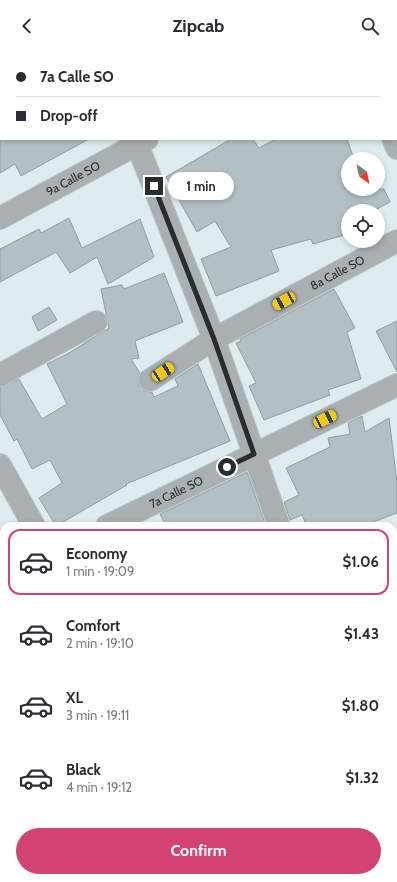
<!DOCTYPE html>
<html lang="en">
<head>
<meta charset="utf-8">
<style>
  :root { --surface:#fff; --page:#f7f7f7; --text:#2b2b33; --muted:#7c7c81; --line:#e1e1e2; --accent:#d04372 }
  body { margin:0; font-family:Cabin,sans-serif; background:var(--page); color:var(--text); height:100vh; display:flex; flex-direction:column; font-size:15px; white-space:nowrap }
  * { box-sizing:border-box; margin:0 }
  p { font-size:13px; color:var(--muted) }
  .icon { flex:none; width:22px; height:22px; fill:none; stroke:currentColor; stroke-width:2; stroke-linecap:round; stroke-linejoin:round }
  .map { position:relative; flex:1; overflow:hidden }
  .panel { position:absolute; left:0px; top:470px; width:397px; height:360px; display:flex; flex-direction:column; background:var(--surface); border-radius:12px 12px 0 0; box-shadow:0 2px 6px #0003 }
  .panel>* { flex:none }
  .hud { position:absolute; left:0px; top:0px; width:397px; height:88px; box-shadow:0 2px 6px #0003; display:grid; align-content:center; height:88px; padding:0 16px; background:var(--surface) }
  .needle { width:26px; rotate:147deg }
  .buttons { position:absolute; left:341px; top:100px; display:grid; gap:8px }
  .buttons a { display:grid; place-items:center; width:44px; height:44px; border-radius:50%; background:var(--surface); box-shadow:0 2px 6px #0003; font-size:20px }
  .end { position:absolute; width:18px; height:18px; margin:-9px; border:5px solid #282d2e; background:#fff; box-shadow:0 0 0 2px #fff }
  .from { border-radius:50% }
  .bubble { position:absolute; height:28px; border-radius:14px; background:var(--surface); box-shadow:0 2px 6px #0003; font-size:13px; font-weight:800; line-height:28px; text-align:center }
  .car { position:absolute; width:12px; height:24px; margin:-12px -6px; border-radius:5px; box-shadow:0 0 3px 1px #0007; background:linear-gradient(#f5c518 24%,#345 0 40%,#f5c518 0 76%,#345 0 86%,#f5c518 0) }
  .hud b { display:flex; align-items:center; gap:14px; height:38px; font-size:15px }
  .hud b+b { border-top:1px solid var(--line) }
  .hud i { width:10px; height:10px; background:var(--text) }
  ul { padding:7px 0 0; list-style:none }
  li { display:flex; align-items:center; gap:12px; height:66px; margin:0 8px 6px; padding:0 8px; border:2px solid transparent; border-radius:12px }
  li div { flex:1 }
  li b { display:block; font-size:15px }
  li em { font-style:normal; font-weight:800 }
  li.on { border-color:var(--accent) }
  li>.icon { width:36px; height:36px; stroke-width:1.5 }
  .cta { display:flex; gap:8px; margin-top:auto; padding:8px 16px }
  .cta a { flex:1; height:46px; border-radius:24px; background:var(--accent); color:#fff; font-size:16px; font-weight:800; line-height:46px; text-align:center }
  header { display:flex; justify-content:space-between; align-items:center; height:52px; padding:0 16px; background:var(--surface); font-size:18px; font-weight:800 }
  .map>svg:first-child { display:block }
</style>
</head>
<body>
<header><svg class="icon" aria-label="back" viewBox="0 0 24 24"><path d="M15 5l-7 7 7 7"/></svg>Zipcab<svg class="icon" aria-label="search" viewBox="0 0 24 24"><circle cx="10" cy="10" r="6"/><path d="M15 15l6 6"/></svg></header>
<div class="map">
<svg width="397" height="830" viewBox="0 0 397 830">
  <rect width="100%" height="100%" fill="#deecf0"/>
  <path fill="#c9e0e4" d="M 113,0 L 256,0 L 255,1 Z"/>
  <g fill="#b2c0c3" stroke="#919ea1">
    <path d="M 0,87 L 89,87 L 21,124 L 15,112 L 0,121 Z"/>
    <path d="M 231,87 L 253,87 L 259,96 L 276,87 L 347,87 L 354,107 L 348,107 L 348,137 L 384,137 L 390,150 L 373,159 L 348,159 L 348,182 L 313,192 L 311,187 L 271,198 L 279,219 L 216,244 L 201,207 L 231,195 L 215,169 L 197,180 L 166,125 Z"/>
    <path d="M 69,166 L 82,196 L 140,167 L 154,205 L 108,232 L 97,205 L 70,221 L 56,200 L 0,230 L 0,197 L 39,177 L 41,181 Z"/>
    <path d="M 164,221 L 183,270 L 135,289 L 139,306 L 131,307 L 140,321 L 138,328 L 139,334 L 145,339 L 152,340 L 154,345 L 178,334 L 175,327 L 198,312 L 230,389 L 126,432 L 127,433 L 56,474 L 39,446 L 62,431 L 50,408 L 32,417 L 17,387 L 14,389 L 0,363 L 0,335 L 19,327 L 42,367 L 67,352 L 47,312 L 67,302 L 109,276 L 101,237 L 122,233 L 124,237 Z"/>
    <path d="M 334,237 L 355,276 L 347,280 L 361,327 L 328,338 L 330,343 L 264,368 L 249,334 L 256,331 L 236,291 L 241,289 L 240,287 Z"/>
    <path d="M 49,255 L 57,268 L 38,279 L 32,265 Z"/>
    <path d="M 397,269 L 397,320 L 376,279 Z"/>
    <path d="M 362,364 L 365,380 L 389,366 L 397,430 L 397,461 L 373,470 L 375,474 L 307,474 L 302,463 L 290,468 L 284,450 L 299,443 L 286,416 L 330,395 L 328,386 L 350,382 L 348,371 Z"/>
    <path d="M 247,420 L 266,474 L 166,474 L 160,462 Z"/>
  </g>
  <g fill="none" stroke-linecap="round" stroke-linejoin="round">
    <g stroke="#bdcacd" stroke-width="24">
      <g id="minor">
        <path d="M 97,0 L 98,1"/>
        <path d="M 357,0 L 358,1"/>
        <path d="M 306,1 L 308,0"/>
        <path d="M 135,87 L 214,287 L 279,474"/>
        <path d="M 393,87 L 397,96"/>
        <path id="s1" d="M 0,166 L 147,87"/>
        <path d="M 0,323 L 96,270"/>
        <path id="s2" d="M 150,328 L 214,287 L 397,189"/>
        <path d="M 0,413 L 34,474"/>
        <path id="s3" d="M 107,474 L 397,333"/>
        <path d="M 393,494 L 397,492"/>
        <path d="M 0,530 L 4,528"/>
        <path d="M 393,631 L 395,634 L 393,647"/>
        <path d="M 0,721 L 4,728"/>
        <path d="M 393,815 L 397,817"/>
        <path d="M 54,826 L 56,830"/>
      </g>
    </g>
    <use href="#minor" stroke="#aab0b1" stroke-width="22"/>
  </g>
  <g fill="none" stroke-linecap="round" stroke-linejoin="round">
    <path stroke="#282d2e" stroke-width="5" d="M 154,134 L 214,287 L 254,402 L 227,415"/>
  </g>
  <g text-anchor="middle" stroke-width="4" stroke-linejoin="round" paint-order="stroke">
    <g font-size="12" fill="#282d2e" stroke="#deecf0">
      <text dy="4" stroke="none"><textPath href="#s1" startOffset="83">9a Calle SO</textPath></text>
      <text dy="4" stroke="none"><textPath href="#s2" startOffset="216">8a Calle SO</textPath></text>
      <text dy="4" stroke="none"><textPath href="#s3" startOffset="77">7a Calle SO</textPath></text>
    </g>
  </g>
</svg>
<div class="buttons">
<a><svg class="needle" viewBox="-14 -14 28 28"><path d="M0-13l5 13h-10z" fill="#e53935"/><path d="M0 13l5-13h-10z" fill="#7c7c81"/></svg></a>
<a><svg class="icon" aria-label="locate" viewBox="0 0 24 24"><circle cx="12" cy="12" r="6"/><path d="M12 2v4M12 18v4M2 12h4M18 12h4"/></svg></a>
</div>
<i class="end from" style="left:227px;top:415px"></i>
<i class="end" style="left:154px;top:134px"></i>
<div class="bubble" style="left:168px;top:120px;width:66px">1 min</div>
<i class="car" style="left:284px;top:249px;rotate:242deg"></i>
<i class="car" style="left:163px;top:320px;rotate:57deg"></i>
<i class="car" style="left:325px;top:367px;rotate:64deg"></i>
<div class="hud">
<b><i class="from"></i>7a Calle SO</b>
<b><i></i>Drop-off</b>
</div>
<section class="panel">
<ul>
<li class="on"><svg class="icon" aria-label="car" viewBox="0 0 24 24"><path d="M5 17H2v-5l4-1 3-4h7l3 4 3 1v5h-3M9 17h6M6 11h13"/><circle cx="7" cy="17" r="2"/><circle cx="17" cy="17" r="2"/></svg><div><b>Economy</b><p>1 min · 19:09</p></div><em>$1.06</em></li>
<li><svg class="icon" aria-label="car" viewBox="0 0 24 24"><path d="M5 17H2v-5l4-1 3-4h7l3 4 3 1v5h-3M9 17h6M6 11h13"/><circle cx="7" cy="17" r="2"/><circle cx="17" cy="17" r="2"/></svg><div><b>Comfort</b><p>2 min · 19:10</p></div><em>$1.43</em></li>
<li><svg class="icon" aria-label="car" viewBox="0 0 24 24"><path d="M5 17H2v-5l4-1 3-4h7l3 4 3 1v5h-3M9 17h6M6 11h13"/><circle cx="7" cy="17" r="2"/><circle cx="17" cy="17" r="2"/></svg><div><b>XL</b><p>3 min · 19:11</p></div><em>$1.80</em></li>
<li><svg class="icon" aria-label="car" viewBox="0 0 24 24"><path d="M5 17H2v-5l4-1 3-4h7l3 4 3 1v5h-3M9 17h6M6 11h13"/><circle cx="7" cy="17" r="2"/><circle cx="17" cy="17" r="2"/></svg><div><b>Black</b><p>4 min · 19:12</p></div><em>$1.32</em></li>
</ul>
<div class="cta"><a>Confirm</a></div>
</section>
</div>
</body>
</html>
